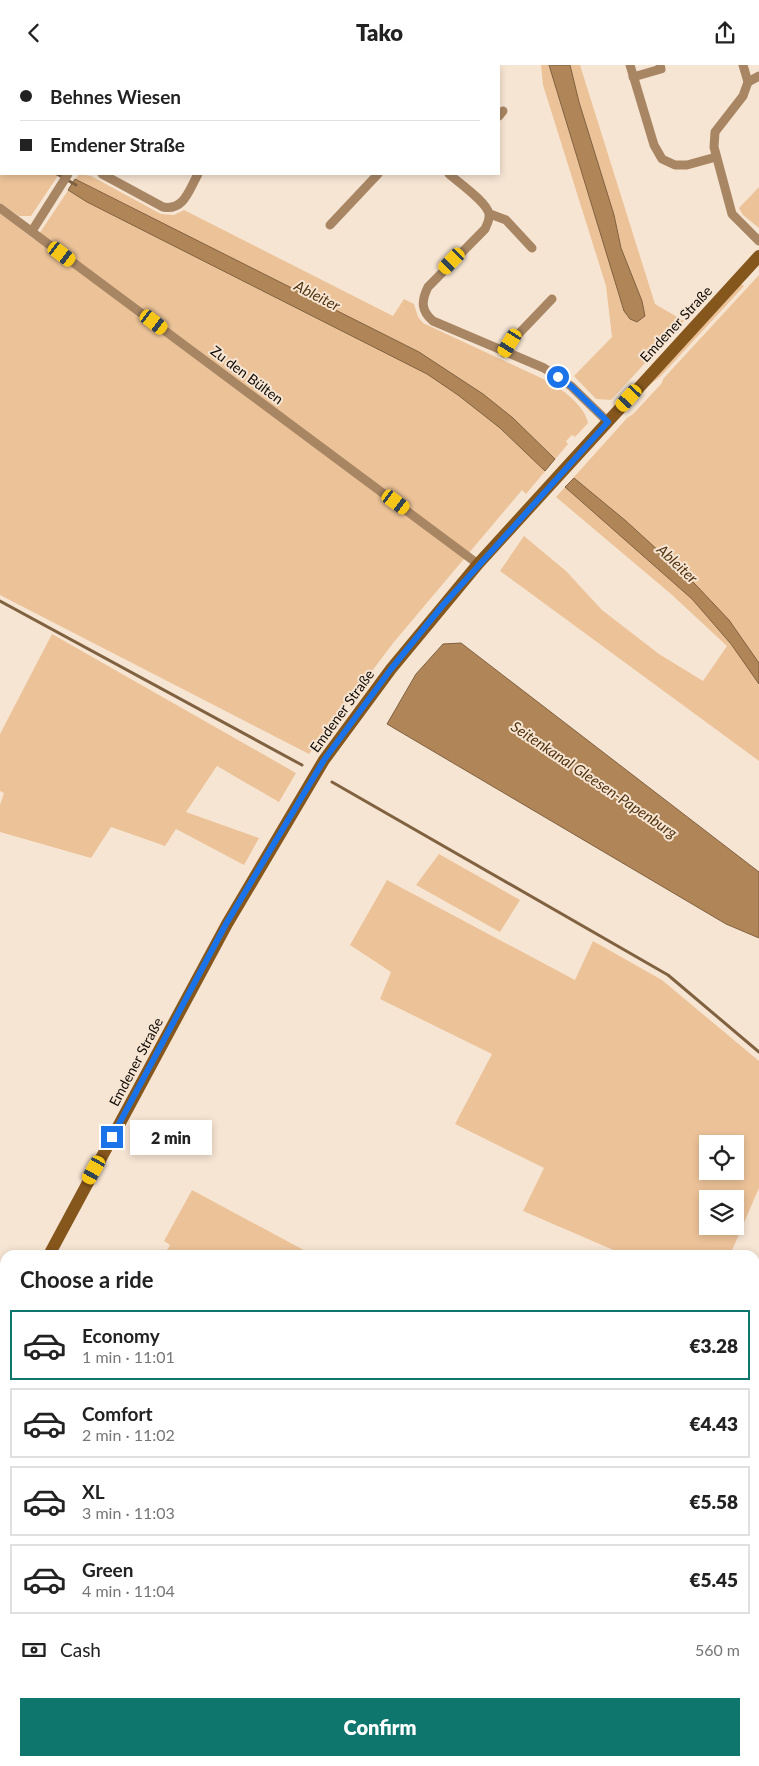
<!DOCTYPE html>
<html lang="en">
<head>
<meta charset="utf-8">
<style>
  :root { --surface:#fff; --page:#f6f6f6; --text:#222; --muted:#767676; --line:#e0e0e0; --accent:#0f766e }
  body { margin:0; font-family:Lato,sans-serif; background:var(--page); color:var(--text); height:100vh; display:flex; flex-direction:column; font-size:19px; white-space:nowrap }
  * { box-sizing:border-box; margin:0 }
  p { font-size:16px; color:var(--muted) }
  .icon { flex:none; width:28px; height:28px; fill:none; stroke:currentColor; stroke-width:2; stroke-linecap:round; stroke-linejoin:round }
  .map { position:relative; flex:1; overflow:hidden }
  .sheet { position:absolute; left:0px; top:1185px; width:760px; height:516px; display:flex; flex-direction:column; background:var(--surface); border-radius:15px 15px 0 0; box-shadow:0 2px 8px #0003 }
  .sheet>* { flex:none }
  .guide { position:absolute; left:0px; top:0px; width:500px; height:110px; box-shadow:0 2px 8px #0003; display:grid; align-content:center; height:110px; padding:0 20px; background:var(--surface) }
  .fabs { position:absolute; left:699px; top:1070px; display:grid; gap:10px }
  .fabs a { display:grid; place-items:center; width:45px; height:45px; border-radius:0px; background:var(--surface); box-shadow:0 2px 8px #0003; font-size:25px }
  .end { position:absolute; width:22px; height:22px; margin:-11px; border:6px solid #1a73e8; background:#fff; box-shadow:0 0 0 2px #fff }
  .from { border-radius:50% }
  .bubble { position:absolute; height:35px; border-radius:0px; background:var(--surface); box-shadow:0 2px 8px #0003; font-size:16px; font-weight:800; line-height:35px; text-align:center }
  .car { position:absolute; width:15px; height:30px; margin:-15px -8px; border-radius:6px; box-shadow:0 0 4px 1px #0007; background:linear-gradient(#f5c518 24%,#345 0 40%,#f5c518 0 76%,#345 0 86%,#f5c518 0) }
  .guide b { display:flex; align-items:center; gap:18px; height:48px; font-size:19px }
  .guide b+b { border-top:1px solid var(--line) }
  .guide i { width:12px; height:12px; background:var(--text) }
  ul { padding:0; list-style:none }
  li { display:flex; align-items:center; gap:15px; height:70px; margin:0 10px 8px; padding:0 10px; border:2px solid var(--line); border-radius:0px }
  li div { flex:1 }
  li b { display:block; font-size:19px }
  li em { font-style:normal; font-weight:800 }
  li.current { border-color:var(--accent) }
  li>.icon { width:45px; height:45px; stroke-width:1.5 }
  h2 { padding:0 20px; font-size:22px; line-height:60px }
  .pay { display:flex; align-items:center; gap:12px; height:55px; padding:0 20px; font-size:19px }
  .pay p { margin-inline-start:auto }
  .action { display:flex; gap:10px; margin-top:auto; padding:10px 20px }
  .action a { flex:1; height:58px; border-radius:0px; background:var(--accent); color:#fff; font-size:20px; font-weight:800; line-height:58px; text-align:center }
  header { display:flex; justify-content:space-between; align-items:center; height:65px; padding:0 20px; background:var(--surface); font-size:22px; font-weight:800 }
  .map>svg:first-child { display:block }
</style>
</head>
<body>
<header><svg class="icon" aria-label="back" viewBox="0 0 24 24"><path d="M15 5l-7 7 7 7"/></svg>Tako<svg class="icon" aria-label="share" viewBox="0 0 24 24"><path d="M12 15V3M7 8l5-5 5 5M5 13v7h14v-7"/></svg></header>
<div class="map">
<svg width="759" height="1701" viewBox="0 0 759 1701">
  <rect width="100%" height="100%" fill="#f7e5d3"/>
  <g fill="#ecc399" fill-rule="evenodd">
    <path d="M 541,0 L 580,0 L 655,239 L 684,256 L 611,335 L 596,334 L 574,311 L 612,272 L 606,221 L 543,20 Z"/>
    <path d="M 0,46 L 1,109 L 59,109 L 31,151 L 19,151 L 0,138 Z"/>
    <path d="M 79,109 L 91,111 L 161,149 L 174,150 L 184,145 L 393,251 L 404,234 L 414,239 L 418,252 L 423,258 L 554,319 C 567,329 585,342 588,358 L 575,372 L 572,370 L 566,376 L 568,379 L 526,429 L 522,425 L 394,577 L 309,689 L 0,530 L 0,148 L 35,175 Z"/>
    <path d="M 759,122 L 759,163 L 743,150 L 739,143 Z"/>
    <path d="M 759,210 L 759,696 L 500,506 L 524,471 L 566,506 L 602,545 L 659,589 L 703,616 L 727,581 L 671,529 L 556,432 L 627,353 L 633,349 L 662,318 L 663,314 Z"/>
    <path d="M 741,219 L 744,221 L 660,312 L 649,320 Z"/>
    <path d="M 52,569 L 296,708 L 279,737 L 217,701 L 186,747 L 259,773 L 244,800 L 176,764 L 165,781 L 111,762 L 91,793 L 0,767 L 0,740 L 4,728 L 0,726 L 0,669 Z"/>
    <path d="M 439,789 L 520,835 L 500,867 L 416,820 Z"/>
    <path d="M 387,815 L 575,915 L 593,876 L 662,915 L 759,996 L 759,1123 L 730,1190 L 625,1190 L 523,1146 L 544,1103 L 455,1059 L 492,989 L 380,934 L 391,907 L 350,880 ZM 708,1079 L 735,1079 L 735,1106 L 708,1106 ZM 708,1134 L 735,1134 L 735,1161 L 708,1161 Z"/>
    <path d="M 192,1125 L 313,1190 L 164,1190 L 170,1180 L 164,1176 Z"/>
  </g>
  <g fill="#b08659" stroke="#806140">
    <path d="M 549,0 L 570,0 L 579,37 L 614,150 L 621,183 L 642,236 L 645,251 L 637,257 L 630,254 L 624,246 Z"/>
    <path d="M 75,114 L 419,287 L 483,329 L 513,353 L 555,394 L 545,406 L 500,363 L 458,330 L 427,309 L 87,137 L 68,125 Z"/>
    <path d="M 574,413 L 626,456 L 695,519 L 729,555 L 759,598 L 759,619 L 731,579 L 692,534 L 565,422 Z"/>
    <path d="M 461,578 L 759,807 L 759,873 L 726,859 L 387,659 L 416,609 L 443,579 Z"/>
  </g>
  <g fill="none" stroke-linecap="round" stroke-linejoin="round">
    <g stroke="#806140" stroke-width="3">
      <path d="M 57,109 L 76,120"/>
      <path d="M 0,536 L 302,700"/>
      <path d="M 332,717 L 668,910 L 759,987"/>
      <path d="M 644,1696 L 646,1701"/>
    </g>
    <g stroke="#a88664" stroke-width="9">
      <path d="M 328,0 L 329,1"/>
      <path d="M 630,0 L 654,80 L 662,94 L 675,100 L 687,100 L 716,92"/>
      <path d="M 743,0 L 748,17 L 743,31 L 715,67 L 714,82 L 732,149 L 759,176"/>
      <path d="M 122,1 L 122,0"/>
      <path d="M 250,1 L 250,0"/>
      <path d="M 368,1 L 369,0"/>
      <path d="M 633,12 L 661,4 L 660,0"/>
      <path d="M 748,17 L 759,11"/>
      <path d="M 499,51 L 503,46"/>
      <path d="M 102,109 L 163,142 C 184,146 189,125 198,109"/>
      <path d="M 449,109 C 458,117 487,137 489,149 C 490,155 487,159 485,164 L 428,222 C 421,236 421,246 433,256 L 544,303 L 571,321 L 608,357"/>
      <path d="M 0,143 L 478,499"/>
      <path d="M 490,149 L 506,155 L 532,183"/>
      <path d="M 330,160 L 378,109"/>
      <path d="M 32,166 L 68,109"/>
      <path d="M 504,288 L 510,278 L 552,234"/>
      <path d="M 0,1249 L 5,1251"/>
      <path d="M 0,1648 L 5,1648"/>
      <path d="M 98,1696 L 106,1701"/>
      <path d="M 370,1696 L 379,1701"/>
      <path d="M 664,1696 L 666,1701"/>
      <path d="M 167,1701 L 169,1696"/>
      <path d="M 282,1701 L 285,1696"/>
      <path d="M 415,1701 L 420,1696"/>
    </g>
    <g stroke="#86571d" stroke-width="12">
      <path d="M 49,1190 L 227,859 L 324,695 L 391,604 L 478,499 L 759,191"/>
      <path d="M 0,1281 L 5,1272"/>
    </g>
    <g stroke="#5e3d15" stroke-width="12">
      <path d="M 755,1281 L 759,1272"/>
      <path d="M 570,1701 L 572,1696"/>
    </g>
  </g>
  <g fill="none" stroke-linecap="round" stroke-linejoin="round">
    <path stroke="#1a73e8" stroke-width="6" d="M 112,1072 L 226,859 L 324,695 L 391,604 L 443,540 L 608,357 L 571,321 L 558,312"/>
  </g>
  <g text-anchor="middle" stroke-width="4" stroke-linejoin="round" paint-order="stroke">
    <g font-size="14" fill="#100b06" stroke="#f7e5d3">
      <text transform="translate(676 259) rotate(-47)" y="5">Emdener Straße</text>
      <text transform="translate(247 310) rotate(37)" y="5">Zu den Bülten</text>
      <text transform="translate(342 646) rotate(-54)" y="5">Emdener Straße</text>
      <text transform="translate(136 997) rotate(-62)" y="5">Emdener Straße</text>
    </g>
    <g font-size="15" font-style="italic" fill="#52330f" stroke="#f7e5d3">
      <text transform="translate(317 231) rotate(27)" y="5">Ableiter</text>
      <text transform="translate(677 499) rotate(43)" y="5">Ableiter</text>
      <text transform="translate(594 715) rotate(34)" y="5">Seitenkanal Gleesen-Papenburg</text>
    </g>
  </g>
</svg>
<div class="fabs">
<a><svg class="icon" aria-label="locate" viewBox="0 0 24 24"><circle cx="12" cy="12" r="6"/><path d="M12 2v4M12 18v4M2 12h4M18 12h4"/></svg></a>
<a><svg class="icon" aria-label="layers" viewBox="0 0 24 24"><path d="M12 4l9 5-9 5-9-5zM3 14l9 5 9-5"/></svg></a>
</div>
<i class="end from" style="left:558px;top:312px"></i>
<i class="end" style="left:112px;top:1072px"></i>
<div class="bubble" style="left:130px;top:1055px;width:82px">2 min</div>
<i class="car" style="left:62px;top:189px;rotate:127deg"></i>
<i class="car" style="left:452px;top:196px;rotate:224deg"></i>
<i class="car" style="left:154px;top:257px;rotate:127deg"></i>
<i class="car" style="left:510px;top:278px;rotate:212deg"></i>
<i class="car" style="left:629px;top:333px;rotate:222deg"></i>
<i class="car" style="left:396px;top:437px;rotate:126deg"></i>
<i class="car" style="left:94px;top:1105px;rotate:209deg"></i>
<div class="guide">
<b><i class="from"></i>Behnes Wiesen</b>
<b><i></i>Emdener Straße</b>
</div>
<section class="sheet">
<h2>Choose a ride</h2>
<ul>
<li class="current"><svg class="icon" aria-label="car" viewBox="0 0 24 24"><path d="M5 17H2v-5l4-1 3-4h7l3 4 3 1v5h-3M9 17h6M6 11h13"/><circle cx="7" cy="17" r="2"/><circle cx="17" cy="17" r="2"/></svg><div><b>Economy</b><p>1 min · 11:01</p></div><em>€3.28</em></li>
<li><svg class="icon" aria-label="car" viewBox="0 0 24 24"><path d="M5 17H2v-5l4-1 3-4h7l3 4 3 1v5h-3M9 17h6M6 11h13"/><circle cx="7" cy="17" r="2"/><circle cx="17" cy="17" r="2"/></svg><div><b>Comfort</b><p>2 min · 11:02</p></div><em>€4.43</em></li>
<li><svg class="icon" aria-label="car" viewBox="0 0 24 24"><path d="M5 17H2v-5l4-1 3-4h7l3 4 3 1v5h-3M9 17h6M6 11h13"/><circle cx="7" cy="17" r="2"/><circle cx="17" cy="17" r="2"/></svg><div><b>XL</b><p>3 min · 11:03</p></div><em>€5.58</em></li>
<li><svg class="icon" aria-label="car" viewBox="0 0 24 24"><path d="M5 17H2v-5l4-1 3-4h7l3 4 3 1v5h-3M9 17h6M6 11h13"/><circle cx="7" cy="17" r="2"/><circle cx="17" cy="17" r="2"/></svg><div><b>Green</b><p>4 min · 11:04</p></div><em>€5.45</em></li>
</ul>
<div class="pay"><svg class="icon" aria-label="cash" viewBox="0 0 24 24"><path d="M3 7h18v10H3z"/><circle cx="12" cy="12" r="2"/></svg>Cash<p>560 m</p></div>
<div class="action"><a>Confirm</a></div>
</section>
</div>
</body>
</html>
